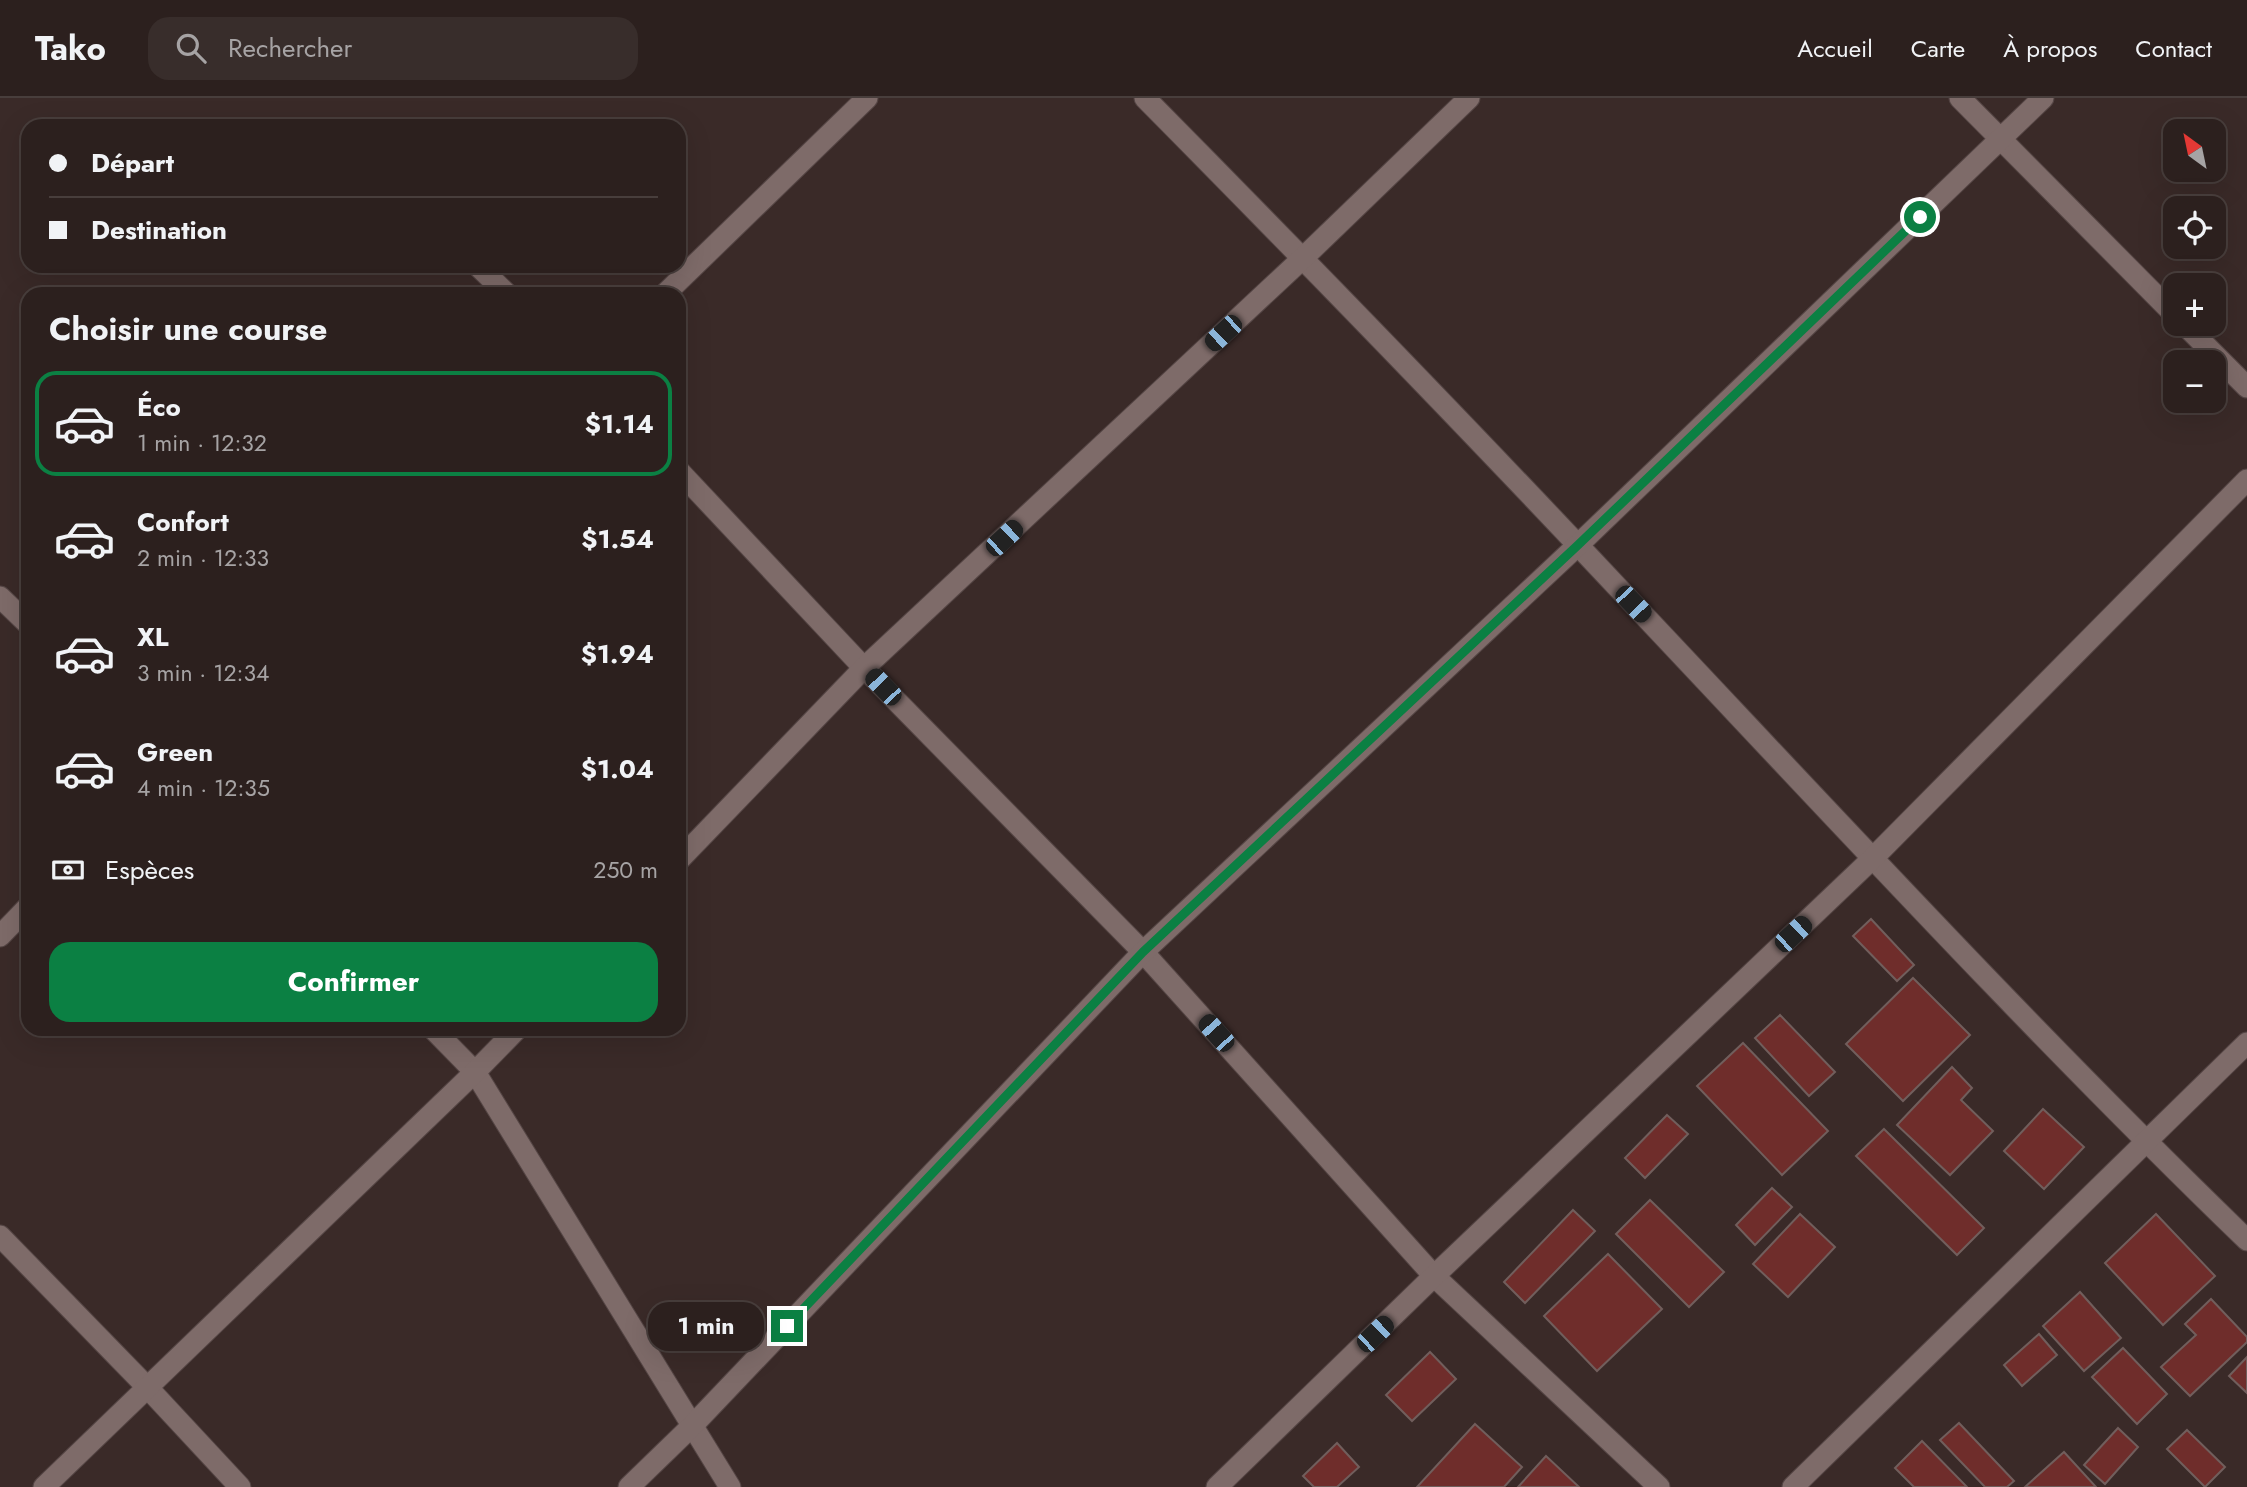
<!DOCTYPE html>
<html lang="fr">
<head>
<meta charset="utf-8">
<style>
  :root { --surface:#2c201e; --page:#382d2b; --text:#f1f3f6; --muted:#a6a3a4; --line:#483e3c; --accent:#0b8043 }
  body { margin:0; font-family:Jost,sans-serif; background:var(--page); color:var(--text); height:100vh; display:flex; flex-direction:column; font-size:26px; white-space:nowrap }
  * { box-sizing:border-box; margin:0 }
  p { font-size:23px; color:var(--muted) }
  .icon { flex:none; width:38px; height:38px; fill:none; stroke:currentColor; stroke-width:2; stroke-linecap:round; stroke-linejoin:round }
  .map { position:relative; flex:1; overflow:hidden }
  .panel { position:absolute; left:21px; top:189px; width:665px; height:749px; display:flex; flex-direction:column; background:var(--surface); border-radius:21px; box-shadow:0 7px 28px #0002,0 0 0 2px var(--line) }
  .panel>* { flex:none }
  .hud { position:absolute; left:21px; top:21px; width:665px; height:154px; border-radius:21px; box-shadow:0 7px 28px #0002,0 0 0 2px var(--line); display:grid; align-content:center; height:154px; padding:0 28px; background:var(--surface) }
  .needle { width:46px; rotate:327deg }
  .fabs { position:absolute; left:2163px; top:21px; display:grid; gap:14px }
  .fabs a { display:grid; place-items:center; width:63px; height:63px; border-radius:14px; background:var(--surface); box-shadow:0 7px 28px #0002,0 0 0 2px var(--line); font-size:35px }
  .end { position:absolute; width:32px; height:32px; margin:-16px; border:9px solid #0b8043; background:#fff; box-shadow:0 0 0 4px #fff }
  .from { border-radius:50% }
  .bubble { position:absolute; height:49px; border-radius:21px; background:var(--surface); box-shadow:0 7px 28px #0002,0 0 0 2px var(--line); font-size:23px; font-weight:700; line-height:49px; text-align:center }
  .car { position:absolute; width:21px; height:42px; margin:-21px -10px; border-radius:9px; box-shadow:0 0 5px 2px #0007; background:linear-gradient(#222 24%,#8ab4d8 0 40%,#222 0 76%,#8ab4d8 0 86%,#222 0) }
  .hud b { display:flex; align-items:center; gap:24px; height:66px; font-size:26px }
  .hud b+b { border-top:2px solid var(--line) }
  .hud i { width:18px; height:18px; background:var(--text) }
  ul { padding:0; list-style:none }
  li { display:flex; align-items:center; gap:21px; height:105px; margin:0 14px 10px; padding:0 14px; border:4px solid transparent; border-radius:21px }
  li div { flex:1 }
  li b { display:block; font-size:26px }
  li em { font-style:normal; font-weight:700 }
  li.current { border-color:var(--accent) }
  li>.icon { width:63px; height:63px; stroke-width:1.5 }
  h2 { padding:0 28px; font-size:32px; line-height:84px }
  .pay { display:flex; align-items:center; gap:18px; height:77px; padding:0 28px; font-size:26px }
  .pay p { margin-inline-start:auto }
  .cta { display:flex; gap:14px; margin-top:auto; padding:14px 28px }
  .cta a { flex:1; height:80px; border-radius:21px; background:var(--accent); color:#fff; font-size:28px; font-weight:700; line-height:80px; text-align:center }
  header { display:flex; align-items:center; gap:42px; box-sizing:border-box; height:98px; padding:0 35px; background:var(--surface); border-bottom:2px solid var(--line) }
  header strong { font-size:33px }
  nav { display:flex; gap:38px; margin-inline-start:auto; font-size:24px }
  .search { width:490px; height:63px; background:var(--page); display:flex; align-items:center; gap:18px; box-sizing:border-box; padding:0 24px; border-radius:21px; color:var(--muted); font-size:26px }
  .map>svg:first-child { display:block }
</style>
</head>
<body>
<header>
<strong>Tako</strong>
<div class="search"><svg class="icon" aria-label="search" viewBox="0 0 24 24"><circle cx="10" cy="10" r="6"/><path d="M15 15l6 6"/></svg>Rechercher</div>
<nav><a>Accueil</a><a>Carte</a><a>À propos</a><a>Contact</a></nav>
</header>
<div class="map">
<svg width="2247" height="1389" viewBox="0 0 2247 1389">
  <rect width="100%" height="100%" fill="#3a2a28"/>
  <g fill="#6f2d2b" stroke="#715e5c" stroke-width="2">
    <path d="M 1871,821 L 1914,867 L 1897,883 L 1853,838 Z"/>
    <path d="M 1913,880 L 1970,937 L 1903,1003 L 1846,946 Z"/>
    <path d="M 1780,917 L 1835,974 L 1809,998 L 1755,940 Z"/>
    <path d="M 1743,945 L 1828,1033 L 1782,1077 L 1697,988 Z"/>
    <path d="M 1952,969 L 1972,990 L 1961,1002 L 1993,1033 L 1950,1077 L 1897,1027 Z"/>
    <path d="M 2043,1011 L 2084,1049 L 2044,1091 L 2004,1053 Z"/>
    <path d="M 1667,1017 L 1688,1036 L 1645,1080 L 1625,1060 Z"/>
    <path d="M 1884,1031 L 1984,1130 L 1957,1157 L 1856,1058 Z"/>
    <path d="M 1772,1090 L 1792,1109 L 1755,1147 L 1736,1127 Z"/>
    <path d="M 1650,1102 L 1724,1174 L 1689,1209 L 1616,1136 Z"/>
    <path d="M 1573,1112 L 1595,1133 L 1525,1205 L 1504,1184 Z"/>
    <path d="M 1800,1116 L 1835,1149 L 1788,1199 L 1753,1166 Z"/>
    <path d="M 2156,1116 L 2215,1178 L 2163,1227 L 2105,1165 Z"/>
    <path d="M 1608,1156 L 1662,1211 L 1597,1273 L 1544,1218 Z"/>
    <path d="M 2080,1194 L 2121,1240 L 2084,1273 L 2043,1228 Z"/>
    <path d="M 2211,1201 L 2247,1239 L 2247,1244 L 2190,1298 L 2161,1269 L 2196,1237 L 2185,1226 Z"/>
    <path d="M 2039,1236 L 2057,1257 L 2022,1288 L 2004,1267 Z"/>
    <path d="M 2123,1250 L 2167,1296 L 2137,1326 L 2092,1279 Z"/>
    <path d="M 1430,1254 L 1456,1281 L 1412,1323 L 1386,1297 Z"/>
    <path d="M 2247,1259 L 2247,1295 L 2229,1278 Z"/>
    <path d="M 1959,1325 L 2014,1383 L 2007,1389 L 1985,1389 L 1940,1342 Z"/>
    <path d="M 1475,1326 L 1522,1369 L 1504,1389 L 1417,1389 Z"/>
    <path d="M 2118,1330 L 2138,1349 L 2105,1386 L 2084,1367 Z"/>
    <path d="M 2187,1332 L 2225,1369 L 2205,1389 L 2167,1351 Z"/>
    <path d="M 1922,1343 L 1967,1389 L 1914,1389 L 1895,1370 Z"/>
    <path d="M 1337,1345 L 1359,1369 L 1337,1389 L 1314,1389 L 1303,1378 Z"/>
    <path d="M 2064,1354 L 2096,1389 L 2025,1389 Z"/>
    <path d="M 1546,1358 L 1579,1389 L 1518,1389 Z"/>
  </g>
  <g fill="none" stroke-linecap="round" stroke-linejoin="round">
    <g stroke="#544544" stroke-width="23">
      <g id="minor">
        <path d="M 1145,0 C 1311,168 1476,338 1638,511 C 1838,723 2037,939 2247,1142"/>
        <path d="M 1960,0 L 2175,217"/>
        <path d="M 478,168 L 507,196"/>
        <path d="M 665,196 L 867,0"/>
        <path d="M 2184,226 L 2247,289"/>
        <path d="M 679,373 L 864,570 L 1143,854 L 1434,1178 L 1659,1389"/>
        <path d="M 0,499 L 28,526"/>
        <path d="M 679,762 L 864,570 L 1303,160 L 1469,0"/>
        <path d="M 0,838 L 28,809"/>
        <path d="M 433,931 L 475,974 L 730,1389"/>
        <path d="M 0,1138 L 147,1289 L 240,1389"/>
        <path d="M 44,1389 L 475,974 L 517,931"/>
        <path d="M 629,1389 L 693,1327 L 1143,854 L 1578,447 L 2043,0"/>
        <path d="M 1217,1389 L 1434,1178 L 1873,760 L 2247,382"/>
        <path d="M 1793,1389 L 2247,945"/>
      </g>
    </g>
    <use href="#minor" stroke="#7e6b69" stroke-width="21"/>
  </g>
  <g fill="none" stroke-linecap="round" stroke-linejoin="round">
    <path stroke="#0b8043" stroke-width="9" d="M 787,1228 L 1143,854 L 1578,447 L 1920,119"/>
  </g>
</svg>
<div class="fabs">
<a><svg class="needle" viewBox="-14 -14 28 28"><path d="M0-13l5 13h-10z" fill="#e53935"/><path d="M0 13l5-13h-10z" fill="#a6a3a4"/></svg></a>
<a><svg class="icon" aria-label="locate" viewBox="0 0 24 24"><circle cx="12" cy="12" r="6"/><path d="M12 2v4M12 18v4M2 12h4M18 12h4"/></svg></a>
<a>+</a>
<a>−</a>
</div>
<i class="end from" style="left:1920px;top:119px"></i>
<i class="end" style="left:787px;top:1228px"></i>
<div class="bubble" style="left:648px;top:1204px;width:116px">1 min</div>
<i class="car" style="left:1223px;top:235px;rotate:227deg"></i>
<i class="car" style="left:1004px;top:440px;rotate:47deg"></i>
<i class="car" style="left:1633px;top:506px;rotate:136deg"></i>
<i class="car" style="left:883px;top:589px;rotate:316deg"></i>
<i class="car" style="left:1793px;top:836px;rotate:47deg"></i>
<i class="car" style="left:1216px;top:935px;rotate:318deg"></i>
<i class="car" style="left:1375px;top:1236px;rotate:46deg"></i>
<div class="hud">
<b><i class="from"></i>Départ</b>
<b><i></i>Destination</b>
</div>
<section class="panel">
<h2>Choisir une course</h2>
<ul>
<li class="current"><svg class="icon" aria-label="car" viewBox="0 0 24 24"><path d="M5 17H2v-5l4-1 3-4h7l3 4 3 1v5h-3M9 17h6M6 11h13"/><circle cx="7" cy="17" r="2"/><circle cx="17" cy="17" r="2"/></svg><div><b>Éco</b><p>1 min · 12:32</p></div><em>$1.14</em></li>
<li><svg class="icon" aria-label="car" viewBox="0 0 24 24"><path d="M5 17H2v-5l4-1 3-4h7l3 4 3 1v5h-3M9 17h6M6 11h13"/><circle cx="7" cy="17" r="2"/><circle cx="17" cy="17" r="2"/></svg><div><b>Confort</b><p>2 min · 12:33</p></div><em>$1.54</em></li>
<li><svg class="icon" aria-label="car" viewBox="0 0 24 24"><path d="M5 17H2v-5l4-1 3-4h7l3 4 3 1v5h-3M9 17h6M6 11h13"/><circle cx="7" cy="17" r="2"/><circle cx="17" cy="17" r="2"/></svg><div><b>XL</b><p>3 min · 12:34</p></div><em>$1.94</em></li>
<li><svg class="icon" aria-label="car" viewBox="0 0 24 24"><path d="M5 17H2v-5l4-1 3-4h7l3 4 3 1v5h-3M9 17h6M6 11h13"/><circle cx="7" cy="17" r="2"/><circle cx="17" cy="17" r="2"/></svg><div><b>Green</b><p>4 min · 12:35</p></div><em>$1.04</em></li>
</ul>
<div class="pay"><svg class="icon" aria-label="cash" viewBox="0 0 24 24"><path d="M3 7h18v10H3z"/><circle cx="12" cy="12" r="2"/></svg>Espèces<p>250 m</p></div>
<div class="cta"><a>Confirmer</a></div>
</section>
</div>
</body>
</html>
